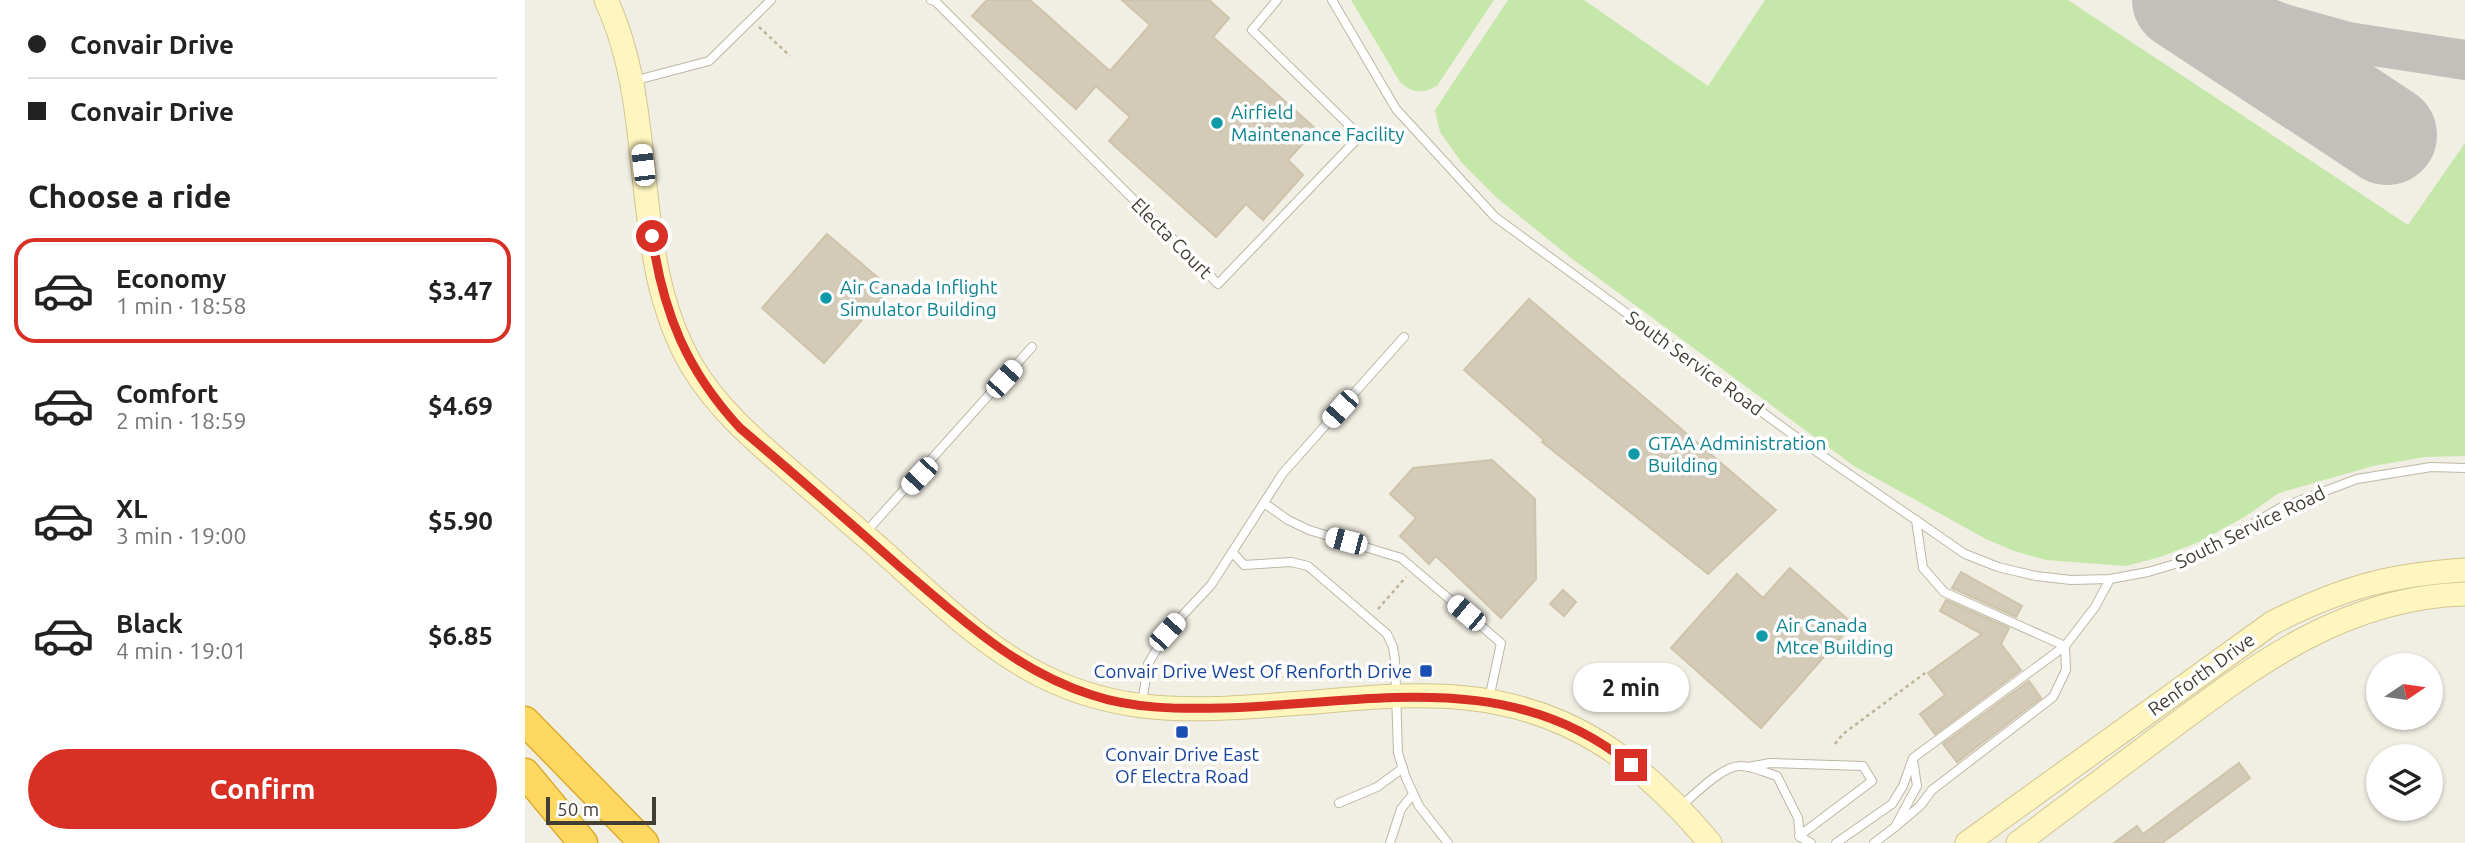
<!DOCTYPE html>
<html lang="en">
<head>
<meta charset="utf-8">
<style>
  :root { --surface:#fff; --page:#f6f6f6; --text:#222; --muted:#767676; --line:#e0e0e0; --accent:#d93025 }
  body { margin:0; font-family:Ubuntu,sans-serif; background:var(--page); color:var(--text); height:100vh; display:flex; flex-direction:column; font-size:26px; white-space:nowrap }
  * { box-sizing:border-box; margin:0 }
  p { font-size:23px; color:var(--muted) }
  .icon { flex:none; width:38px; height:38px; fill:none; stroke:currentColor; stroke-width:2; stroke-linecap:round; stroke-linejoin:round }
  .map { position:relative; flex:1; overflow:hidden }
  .panel { display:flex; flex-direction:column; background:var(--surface); width:525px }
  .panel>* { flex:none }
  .banner { display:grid; align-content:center; height:154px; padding:0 28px; background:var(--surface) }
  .needle { width:46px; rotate:77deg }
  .tools { position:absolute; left:1841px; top:653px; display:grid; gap:14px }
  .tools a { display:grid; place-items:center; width:77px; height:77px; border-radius:50%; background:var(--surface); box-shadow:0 2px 5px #0004; font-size:35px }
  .scale { position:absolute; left:21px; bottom:18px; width:110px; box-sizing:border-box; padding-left:7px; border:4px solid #433e33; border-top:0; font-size:19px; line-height:24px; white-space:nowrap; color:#433e33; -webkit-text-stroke:5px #fff; paint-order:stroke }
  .end { position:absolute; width:32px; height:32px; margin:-16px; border:9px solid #d93025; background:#fff; box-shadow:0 0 0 4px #fff }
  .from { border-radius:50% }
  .bubble { position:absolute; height:49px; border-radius:24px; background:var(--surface); box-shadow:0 2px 5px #0004; font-size:23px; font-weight:700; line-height:49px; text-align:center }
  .car { position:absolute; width:21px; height:42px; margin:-21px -10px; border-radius:9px; box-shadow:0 0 5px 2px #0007; background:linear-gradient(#fff 24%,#345 0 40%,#fff 0 76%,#345 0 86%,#fff 0) }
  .banner b { display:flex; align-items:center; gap:24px; height:66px; font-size:26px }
  .banner b+b { border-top:2px solid var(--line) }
  .banner i { width:18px; height:18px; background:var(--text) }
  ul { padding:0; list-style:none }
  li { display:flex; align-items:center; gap:21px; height:105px; margin:0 14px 10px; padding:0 14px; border:4px solid transparent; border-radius:21px }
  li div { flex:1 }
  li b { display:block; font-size:26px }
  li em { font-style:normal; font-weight:700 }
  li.selected { border-color:var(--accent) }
  li>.icon { width:63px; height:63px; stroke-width:1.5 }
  h2 { padding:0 28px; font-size:32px; line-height:84px }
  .action { display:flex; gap:14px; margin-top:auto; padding:14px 28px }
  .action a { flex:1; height:80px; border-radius:42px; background:var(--accent); color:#fff; font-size:28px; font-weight:700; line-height:80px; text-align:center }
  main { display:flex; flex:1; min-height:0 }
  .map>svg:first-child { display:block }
</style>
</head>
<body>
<main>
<section class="panel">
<div class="banner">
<b><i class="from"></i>Convair Drive</b>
<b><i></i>Convair Drive</b>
</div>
<h2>Choose a ride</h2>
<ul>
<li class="selected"><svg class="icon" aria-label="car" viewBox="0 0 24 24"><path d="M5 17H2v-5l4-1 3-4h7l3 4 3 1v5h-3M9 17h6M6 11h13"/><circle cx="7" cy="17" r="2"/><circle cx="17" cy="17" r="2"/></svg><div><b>Economy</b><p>1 min · 18:58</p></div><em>$3.47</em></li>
<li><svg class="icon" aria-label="car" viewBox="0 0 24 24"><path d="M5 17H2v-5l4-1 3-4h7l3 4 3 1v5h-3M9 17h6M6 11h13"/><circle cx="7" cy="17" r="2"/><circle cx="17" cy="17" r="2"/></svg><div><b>Comfort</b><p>2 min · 18:59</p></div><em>$4.69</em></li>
<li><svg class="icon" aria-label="car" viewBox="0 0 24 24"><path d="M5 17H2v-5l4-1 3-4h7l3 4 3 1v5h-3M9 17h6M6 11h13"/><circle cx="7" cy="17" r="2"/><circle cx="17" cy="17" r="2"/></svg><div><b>XL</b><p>3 min · 19:00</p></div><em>$5.90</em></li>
<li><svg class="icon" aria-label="car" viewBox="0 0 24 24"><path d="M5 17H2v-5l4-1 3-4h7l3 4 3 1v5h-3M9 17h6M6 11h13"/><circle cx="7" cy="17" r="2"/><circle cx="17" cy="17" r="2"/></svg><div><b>Black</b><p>4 min · 19:01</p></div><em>$6.85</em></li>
</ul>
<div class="action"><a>Confirm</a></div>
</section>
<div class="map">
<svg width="1940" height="843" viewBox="0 0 1940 843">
  <rect width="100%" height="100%" fill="#f1eee3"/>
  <g fill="#c6e7aa">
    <path d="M 826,0 L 969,0 L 912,86 C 897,94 887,93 875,82 Z"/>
    <path d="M 983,0 L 1059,0 L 1183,86 L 1240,0 L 1543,0 L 1883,225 L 1940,143 L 1940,456 L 1900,457 L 1848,466 L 1754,493 L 1721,516 L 1674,542 L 1635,557 L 1601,566 L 1521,560 L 1489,551 L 1461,539 L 1329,466 L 1046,258 L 971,197 L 937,163 L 915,132 L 910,110 Z"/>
  </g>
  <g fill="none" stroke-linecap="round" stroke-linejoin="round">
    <path stroke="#c2c0bb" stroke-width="40" d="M 1694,0 L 1759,24 L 1823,42 L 1940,60"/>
    <path stroke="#c2c0bb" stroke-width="100" d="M 1657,0 L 1862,135"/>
  </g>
  <g fill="#d3cbb8" stroke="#cec3ab" stroke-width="2">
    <path d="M 462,0 L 505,0 L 585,71 L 625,25 L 597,0 L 684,0 L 704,18 L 688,37 L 791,129 L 763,160 L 778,175 L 738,220 L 721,204 L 691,237 L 584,141 L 605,117 L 571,86 L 551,109 L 447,16 Z"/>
    <path d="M 302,234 L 365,288 L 299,363 L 237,308 Z"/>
    <path d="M 1004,299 L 1251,510 L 1183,574 L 1017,442 L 1019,440 L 939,370 Z"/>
    <path d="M 967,460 L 1010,499 L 1011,579 L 976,618 L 911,556 L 904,564 L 875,536 L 891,518 L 865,494 L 888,468 Z"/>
    <path d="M 1265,568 L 1328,624 L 1236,728 L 1146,648 L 1212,574 L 1238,598 Z"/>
    <path d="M 1436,572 L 1497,606 L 1491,617 L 1427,588 Z"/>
    <path d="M 1038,590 L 1051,602 L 1039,616 L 1025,604 Z"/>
    <path d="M 1421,600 L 1484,628 L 1476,644 L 1496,670 L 1410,734 L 1395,714 L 1420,695 L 1403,673 L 1457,634 L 1415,611 Z"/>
    <path d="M 1504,681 L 1516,698 L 1432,762 L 1418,744 Z"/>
    <path d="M 1714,763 L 1725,778 L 1637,843 L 1589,843 L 1612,826 L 1618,834 Z"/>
  </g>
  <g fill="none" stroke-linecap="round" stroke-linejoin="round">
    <g stroke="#bdb7a5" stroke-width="10">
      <g id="lane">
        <path d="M 406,0 L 410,1 L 693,284 L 835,136 L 727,30 L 752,0"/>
        <path d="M 807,0 L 871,109 L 970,217 L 1282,445 L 1440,554 L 1473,567 L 1511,576 L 1546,580 L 1585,579 L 1623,572 L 1657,562 L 1682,551 L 1755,508 L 1832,479 L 1906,467 L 1940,468"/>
        <path d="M 108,81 L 184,61 L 246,0"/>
        <path d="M 739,503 L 763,520 L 784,530 L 876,558 L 976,643 L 964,699"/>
        <path d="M 1391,520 L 1398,568 L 1419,592 L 1540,646"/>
        <path d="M 341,532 L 507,347"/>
        <path d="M 707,552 L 719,565 L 766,562 L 783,566 L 862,634 L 868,647 L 870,660 L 873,753 L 881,778 L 894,806 L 923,843"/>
        <path d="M 617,703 L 623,664 L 642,632 L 686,585 L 758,473 L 879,337"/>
        <path d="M 1223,767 L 1245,763 L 1338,766 L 1347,781 L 1274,836 L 1286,843"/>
        <path d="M 814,803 L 852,787 L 878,768"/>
        <path d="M 1155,807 C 1169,795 1196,767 1214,766 C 1226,765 1241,773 1252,776 L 1273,818 L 1275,837"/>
        <path d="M 1370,827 L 1395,806 L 1407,790 L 1528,697 L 1541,670 L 1540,646"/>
        <path d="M 865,843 L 876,809 L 888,794"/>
        <path d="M 1311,843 L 1367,804 L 1378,786 L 1388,758 L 1540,646 L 1570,607 L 1585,579"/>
        <path d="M 1349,843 L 1370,827 L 1392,786 L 1388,760"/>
      </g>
    </g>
    <g stroke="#d2c692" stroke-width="25">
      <g id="secondary">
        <path d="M 81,0 C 135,115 102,255 167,366 C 192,408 227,438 263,469 C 293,495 323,521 353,547 C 399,588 452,641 506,670 C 540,689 579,701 618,706 C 671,712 723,707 776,703 C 830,699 887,692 941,698 C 1048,709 1118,763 1185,843"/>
        <path d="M 1442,843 L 1747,623 C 1816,588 1863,575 1940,570"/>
        <path d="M 1493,843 C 1542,806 1592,769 1642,731 C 1733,663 1821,597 1940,594"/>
      </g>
    </g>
    <g stroke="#ddad31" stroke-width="31">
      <g id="highway">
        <path d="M 0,721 L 119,843"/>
        <path d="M 0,773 L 58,843"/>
      </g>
    </g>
    <g stroke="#beb497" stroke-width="2.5" stroke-dasharray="3.5 3.5" stroke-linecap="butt">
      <path d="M 234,27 L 265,56"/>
      <path d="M 853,609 L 881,577"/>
      <path d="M 1310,744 L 1318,734 L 1400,673"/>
    </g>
    <use href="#lane" stroke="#fff" stroke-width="8"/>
    <use href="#secondary" stroke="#fff5bf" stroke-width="23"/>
    <use href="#highway" stroke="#fed861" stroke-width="28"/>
  </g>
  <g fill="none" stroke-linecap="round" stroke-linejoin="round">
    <path stroke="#d93025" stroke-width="9" d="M 127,236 C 138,313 162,371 215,428 C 269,474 322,520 375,567 C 435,618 491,671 567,695 C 608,709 655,709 698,708 C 840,704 985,665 1106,765"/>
  </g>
  <g fill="#0f9aa8" stroke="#fff" stroke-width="2.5">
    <circle cx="692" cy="123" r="7"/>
    <circle cx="301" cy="298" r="7"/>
    <circle cx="1109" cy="454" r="7"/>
    <circle cx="1237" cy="636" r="7"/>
  </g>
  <g fill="#1a4fb4" stroke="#fff" stroke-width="2.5">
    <rect x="894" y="664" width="14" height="14" rx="3.5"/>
    <rect x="650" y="725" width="14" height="14" rx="3.5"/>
  </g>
  <g text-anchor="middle" stroke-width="7" stroke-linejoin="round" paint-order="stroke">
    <g font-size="19" fill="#0d838f" stroke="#fff" text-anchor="start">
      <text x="706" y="119">Airfield<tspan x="706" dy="22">Maintenance Facility</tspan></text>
      <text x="315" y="294">Air Canada Inflight<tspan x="315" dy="22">Simulator Building</tspan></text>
      <text x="1123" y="450">GTAA Administration<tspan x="1123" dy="22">Building</tspan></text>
      <text x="1251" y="632">Air Canada<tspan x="1251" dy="22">Mtce Building</tspan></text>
    </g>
    <g font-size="19" fill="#433e33" stroke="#fff">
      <text transform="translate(647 238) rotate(45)" y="7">Electa Court</text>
      <text transform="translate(1170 363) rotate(36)" y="7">South Service Road</text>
      <text transform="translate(1725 527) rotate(-26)" y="7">South Service Road</text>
      <text transform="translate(1676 674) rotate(-36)" y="7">Renforth Drive</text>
    </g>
    <g font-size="19" fill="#164399" stroke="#fff" text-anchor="end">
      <text x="887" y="678">Convair Drive West Of Renforth Drive</text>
      <text x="657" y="761" text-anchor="middle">Convair Drive East<tspan x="657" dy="22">Of Electra Road</tspan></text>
    </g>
  </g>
</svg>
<div class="tools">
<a><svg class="needle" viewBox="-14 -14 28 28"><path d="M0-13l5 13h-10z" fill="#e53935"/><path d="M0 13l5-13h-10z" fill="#767676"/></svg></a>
<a><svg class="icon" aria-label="layers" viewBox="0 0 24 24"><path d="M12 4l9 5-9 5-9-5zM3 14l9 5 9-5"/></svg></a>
</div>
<div class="scale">50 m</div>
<i class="end from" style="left:127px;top:236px"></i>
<i class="end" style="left:1106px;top:765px"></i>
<div class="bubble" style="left:1048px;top:663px;width:116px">2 min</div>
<i class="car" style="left:118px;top:165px;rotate:353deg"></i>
<i class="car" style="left:479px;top:379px;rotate:42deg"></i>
<i class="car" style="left:815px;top:409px;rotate:222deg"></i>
<i class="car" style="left:394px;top:476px;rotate:223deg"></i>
<i class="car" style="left:821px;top:541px;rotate:285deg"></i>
<i class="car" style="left:941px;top:613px;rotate:310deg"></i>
<i class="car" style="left:642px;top:632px;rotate:42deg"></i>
</div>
</main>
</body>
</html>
